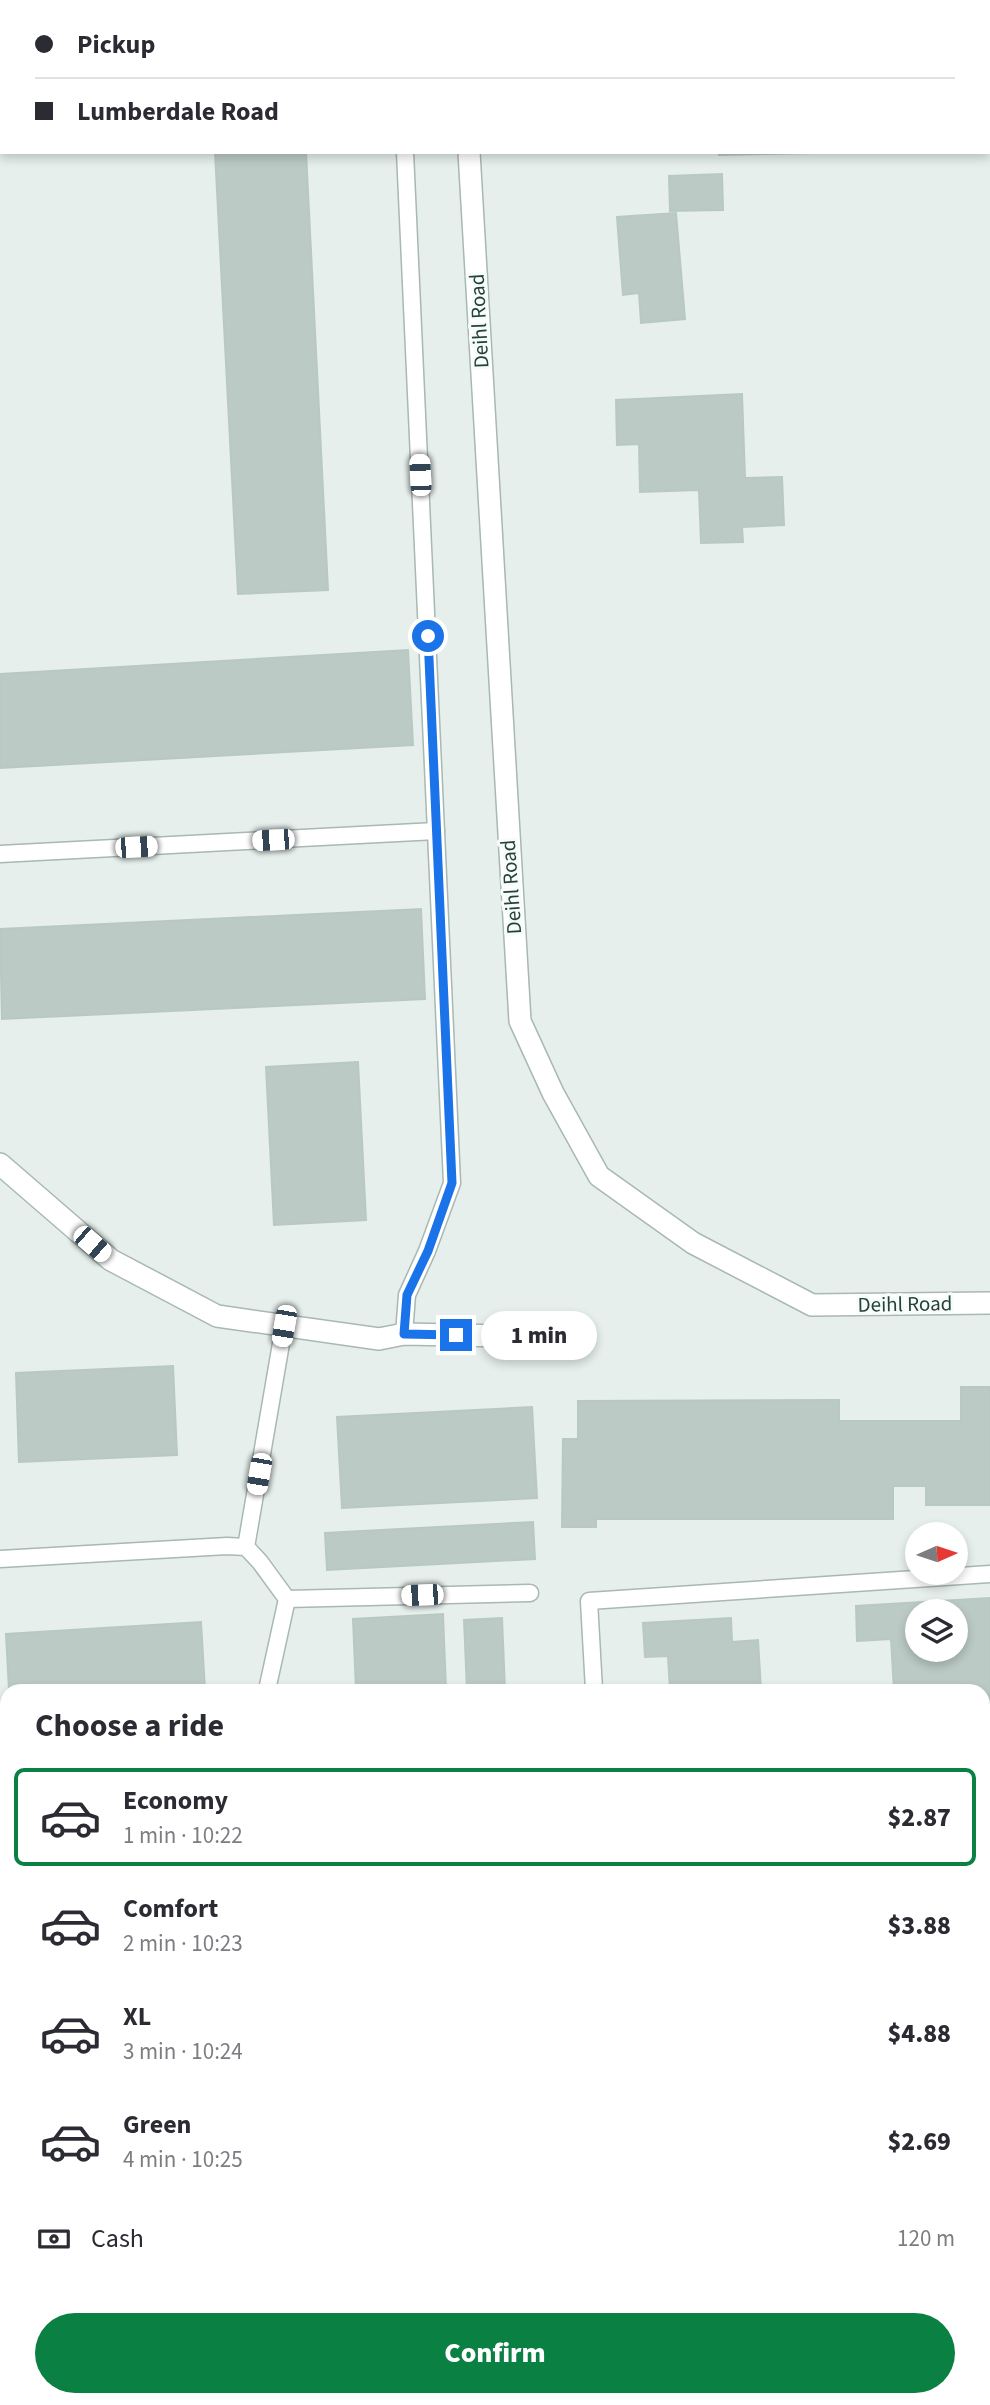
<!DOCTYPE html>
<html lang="en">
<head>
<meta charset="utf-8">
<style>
  :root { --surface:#fff; --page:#f7f7f7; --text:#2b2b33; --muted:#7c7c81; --line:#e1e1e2; --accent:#0b8043 }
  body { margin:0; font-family:"Source Sans 3",sans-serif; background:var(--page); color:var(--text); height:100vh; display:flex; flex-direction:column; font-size:26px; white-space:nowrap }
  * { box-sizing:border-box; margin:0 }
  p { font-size:23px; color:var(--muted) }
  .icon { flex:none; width:38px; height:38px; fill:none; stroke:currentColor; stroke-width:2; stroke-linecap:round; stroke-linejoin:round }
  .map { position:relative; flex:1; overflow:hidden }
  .drawer { position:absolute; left:0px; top:1684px; width:990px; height:723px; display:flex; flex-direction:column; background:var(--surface); border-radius:21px 21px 0 0; box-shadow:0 4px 10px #0003 }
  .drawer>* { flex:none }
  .hud { position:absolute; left:0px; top:0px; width:990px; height:154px; box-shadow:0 4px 10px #0003; display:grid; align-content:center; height:154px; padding:0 35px; background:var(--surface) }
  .needle { width:46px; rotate:87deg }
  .controls { position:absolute; left:905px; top:1522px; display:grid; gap:14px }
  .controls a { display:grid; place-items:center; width:63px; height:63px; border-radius:50%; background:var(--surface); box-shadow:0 4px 10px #0003; font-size:35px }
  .end { position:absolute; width:32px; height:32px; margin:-16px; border:9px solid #1a73e8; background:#fff; box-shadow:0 0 0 4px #fff }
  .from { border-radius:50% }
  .bubble { position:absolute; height:49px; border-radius:24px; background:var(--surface); box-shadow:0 4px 10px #0003; font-size:23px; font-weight:800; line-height:49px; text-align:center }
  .car { position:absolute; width:21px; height:42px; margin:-21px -10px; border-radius:9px; box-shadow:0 0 5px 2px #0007; background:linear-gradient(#fff 24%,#345 0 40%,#fff 0 76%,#345 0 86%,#fff 0) }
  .hud b { display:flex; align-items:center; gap:24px; height:66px; font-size:26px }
  .hud b+b { border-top:2px solid var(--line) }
  .hud i { width:18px; height:18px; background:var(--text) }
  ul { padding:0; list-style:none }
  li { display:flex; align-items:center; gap:21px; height:98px; margin:0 14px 10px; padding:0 21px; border:4px solid transparent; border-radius:10px }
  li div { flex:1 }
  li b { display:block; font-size:26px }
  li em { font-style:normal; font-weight:800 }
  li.current { border-color:var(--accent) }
  li>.icon { width:63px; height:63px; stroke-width:1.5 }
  h2 { padding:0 35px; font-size:32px; line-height:84px }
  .pay { display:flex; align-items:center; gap:18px; height:77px; padding:0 35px; font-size:26px }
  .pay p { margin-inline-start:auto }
  .action { display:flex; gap:14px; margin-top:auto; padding:14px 35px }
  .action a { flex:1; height:80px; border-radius:42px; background:var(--accent); color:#fff; font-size:28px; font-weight:800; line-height:80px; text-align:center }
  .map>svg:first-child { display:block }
</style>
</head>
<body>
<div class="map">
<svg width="990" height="2405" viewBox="0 0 990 2405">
  <rect width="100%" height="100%" fill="#e6efeb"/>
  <g fill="#bbcac4" stroke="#b8c9c2" stroke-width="2" fill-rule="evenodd">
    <rect x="208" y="0" width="91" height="2"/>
    <rect x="625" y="0" width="63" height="2"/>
    <path d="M 215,152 L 306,152 L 328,590 L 238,594 Z"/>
    <path d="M 718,152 L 814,152 L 814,153 L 719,155 Z"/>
    <path d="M 722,174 L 723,210 L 670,211 L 669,176 Z"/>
    <path d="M 676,213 L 685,319 L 641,323 L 639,293 L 623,295 L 617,217 Z"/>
    <path d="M 742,394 L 745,478 L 782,477 L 784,525 L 742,527 L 743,542 L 701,543 L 699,490 L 640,492 L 639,444 L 617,445 L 616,400 Z"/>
    <path d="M 408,650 L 413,745 L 0,768 L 0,674 Z"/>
    <path d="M 421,909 L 425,999 L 2,1019 L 0,929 Z"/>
    <path d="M 358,1062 L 366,1220 L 274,1225 L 266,1067 Z"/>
    <path d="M 173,1366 L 177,1455 L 19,1462 L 16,1373 Z"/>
    <path d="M 961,1387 L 990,1387 L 990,1505 L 926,1505 L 926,1486 L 893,1486 L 893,1519 L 596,1519 L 596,1527 L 562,1527 L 563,1439 L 578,1439 L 578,1401 L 839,1400 L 839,1421 L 961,1421 Z"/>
    <path d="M 532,1407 L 537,1498 L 342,1508 L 337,1417 Z"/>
    <path d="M 533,1522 L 535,1559 L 327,1570 L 325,1533 Z"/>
    <path d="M 990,1598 L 990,1722 L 984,1723 L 984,1690 L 894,1690 L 891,1639 L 857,1641 L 856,1606 ZM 917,1612 L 956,1612 L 956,1650 L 917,1650 Z"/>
    <path d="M 443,1614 L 446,1690 L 356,1690 L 353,1619 Z"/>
    <path d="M 502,1618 L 505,1690 L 467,1690 L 464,1620 Z"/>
    <path d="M 731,1618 L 732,1642 L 758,1640 L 761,1690 L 665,1690 L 670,1690 L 668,1656 L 645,1657 L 643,1623 Z"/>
    <path d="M 201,1622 L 205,1690 L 9,1690 L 6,1634 Z"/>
    <rect x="0" y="1798" width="7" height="90"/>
    <path d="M 990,1824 L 990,1919 L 984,1919 L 984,1825 Z"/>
    <path d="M 7,1911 L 7,1948 L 0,1949 L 0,1912 Z"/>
    <rect x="984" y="2027" width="6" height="158"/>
    <path d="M 7,2044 L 7,2196 L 0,2197 L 0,2045 Z"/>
    <rect x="984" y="2267" width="6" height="88"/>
    <path d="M 990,2359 L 990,2396 L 984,2397 L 984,2360 Z"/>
    <rect x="98" y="2399" width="66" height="6"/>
    <path d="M 189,2399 L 328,2399 L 328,2405 L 190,2405 Z"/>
    <rect x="500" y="2399" width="65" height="6"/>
    <path d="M 842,2399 L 945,2399 L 855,2405 L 843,2405 Z"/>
  </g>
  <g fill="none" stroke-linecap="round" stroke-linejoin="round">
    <g stroke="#a8b8b2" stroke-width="19">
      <g id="lane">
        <path d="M 397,0 L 397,2"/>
        <path d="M 0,78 L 2,79"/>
        <path d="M 0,854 L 436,831"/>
        <path d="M 404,1334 L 407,1295 L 427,1251 L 452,1183 L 405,152"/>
        <path d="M 246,1547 L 284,1326"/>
        <path d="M 0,1559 L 227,1546 L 246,1547 L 260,1562 L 287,1599 L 267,1690"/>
        <path d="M 287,1599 L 530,1593"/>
        <path d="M 594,1690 L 589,1601 L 990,1574"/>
        <path d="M 0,1969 L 7,1968"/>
        <path d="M 984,2002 L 990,2002"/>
        <path d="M 0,2270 L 7,2269"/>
        <path d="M 400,2399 L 401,2405"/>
        <path d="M 638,2399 L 639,2405"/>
      </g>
    </g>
    <g stroke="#a8b8b2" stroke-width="24">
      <g id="street">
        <path d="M 461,0 L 461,2"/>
        <path d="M 469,152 L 520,1021 L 553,1093 L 599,1176 L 693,1243 L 812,1305 L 990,1303"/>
        <path d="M 0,1164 L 111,1260 L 217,1316 L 379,1339 L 404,1334 L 507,1336"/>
      </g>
    </g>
    <use href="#lane" stroke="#fff" stroke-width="16"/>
    <use href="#street" stroke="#fff" stroke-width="21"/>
  </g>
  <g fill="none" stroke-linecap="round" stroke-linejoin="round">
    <path stroke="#1a73e8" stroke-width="9" d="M 428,636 L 452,1183 L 428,1251 L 407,1295 L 404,1334 L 456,1335"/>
  </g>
  <g text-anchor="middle" stroke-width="6" stroke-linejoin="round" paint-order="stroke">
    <g font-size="21" fill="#24423a" stroke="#f7fbf9">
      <text transform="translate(479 321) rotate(-93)" y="7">Deihl Road</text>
      <text transform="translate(511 887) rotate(-94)" y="7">Deihl Road</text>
      <text transform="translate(905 1304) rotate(-1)" y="7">Deihl Road</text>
    </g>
  </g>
</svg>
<div class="controls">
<a><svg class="needle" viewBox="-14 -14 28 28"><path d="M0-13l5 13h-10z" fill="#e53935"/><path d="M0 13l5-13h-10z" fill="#7c7c81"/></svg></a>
<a><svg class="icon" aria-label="layers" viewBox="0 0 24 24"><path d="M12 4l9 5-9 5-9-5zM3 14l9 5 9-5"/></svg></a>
</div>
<i class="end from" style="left:428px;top:636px"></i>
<i class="end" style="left:456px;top:1335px"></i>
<div class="bubble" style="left:481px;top:1311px;width:116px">1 min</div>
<i class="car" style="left:420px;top:475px;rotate:357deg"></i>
<i class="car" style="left:273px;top:840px;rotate:267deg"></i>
<i class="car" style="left:136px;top:847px;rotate:87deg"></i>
<i class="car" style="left:92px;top:1244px;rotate:131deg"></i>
<i class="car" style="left:284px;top:1326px;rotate:190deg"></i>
<i class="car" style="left:259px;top:1474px;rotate:190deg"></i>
<i class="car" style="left:422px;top:1595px;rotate:268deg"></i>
<div class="hud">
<b><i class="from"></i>Pickup</b>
<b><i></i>Lumberdale Road</b>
</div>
<section class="drawer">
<h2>Choose a ride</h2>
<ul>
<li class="current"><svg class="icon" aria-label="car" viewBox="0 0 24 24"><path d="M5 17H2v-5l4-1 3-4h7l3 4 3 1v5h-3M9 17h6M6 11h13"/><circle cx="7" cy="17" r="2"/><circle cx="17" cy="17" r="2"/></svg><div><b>Economy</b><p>1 min · 10:22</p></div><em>$2.87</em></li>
<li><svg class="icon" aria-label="car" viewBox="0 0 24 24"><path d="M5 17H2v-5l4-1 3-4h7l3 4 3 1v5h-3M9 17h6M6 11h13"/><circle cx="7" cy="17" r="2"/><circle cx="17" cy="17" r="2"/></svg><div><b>Comfort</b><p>2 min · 10:23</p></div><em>$3.88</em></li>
<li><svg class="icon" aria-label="car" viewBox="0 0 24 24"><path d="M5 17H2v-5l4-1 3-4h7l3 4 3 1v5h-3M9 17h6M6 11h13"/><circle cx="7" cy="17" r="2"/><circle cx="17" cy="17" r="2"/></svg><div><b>XL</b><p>3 min · 10:24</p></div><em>$4.88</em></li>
<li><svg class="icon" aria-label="car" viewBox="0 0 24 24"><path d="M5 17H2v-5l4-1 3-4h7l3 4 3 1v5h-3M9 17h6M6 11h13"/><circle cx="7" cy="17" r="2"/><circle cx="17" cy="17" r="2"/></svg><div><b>Green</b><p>4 min · 10:25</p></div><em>$2.69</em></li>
</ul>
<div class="pay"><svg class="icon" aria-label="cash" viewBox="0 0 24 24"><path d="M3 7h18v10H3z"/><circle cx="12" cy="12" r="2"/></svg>Cash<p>120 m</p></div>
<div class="action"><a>Confirm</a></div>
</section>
</div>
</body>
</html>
